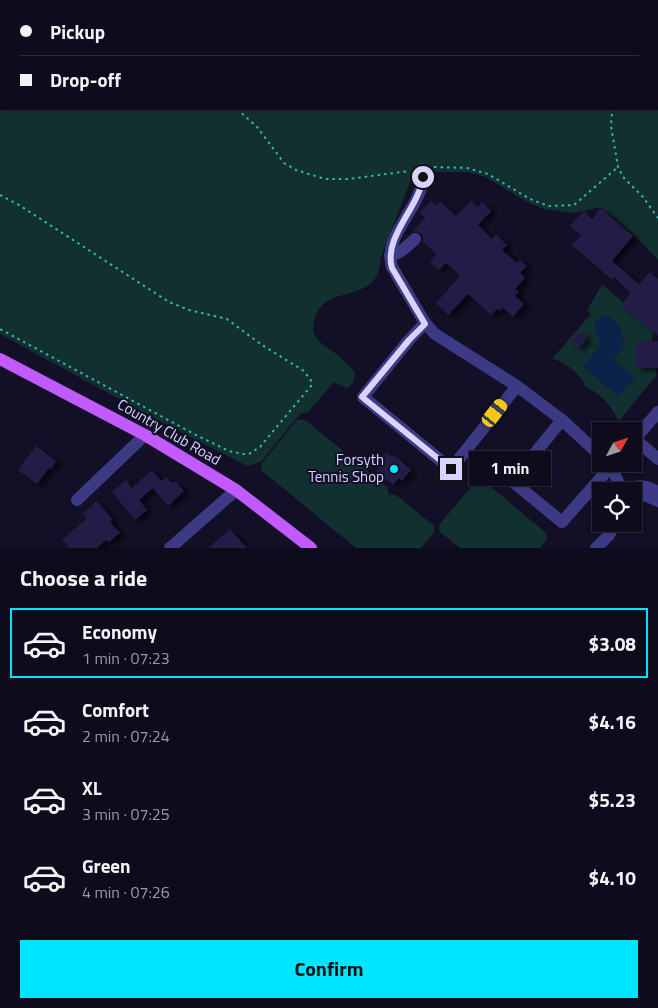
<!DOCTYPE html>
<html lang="en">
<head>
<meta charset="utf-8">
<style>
  :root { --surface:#0e0b1c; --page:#171425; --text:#f1f3f6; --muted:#9b9ba3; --line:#2e2b3b; --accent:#00e5ff }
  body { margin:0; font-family:"Titillium Web",sans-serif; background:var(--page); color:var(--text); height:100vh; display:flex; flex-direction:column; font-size:19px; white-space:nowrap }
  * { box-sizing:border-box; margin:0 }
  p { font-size:16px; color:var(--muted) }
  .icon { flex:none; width:28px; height:28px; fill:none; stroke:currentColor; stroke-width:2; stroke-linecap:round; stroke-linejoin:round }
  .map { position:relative; height:548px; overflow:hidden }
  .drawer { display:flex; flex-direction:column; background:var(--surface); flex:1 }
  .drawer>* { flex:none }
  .guide { position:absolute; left:0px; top:0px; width:659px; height:110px; box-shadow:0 1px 4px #0004,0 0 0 1px var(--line); display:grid; align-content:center; height:110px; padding:0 20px; background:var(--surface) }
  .needle { width:32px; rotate:50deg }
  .buttons { position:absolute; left:592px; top:422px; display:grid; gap:10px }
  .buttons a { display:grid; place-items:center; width:50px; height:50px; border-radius:0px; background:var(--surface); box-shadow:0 1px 4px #0004,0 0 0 1px var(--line); font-size:25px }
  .end { position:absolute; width:22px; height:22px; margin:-11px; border:6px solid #d9d4ff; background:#111; box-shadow:0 0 0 2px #111 }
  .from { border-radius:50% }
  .bubble { position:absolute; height:35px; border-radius:0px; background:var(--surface); box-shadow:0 1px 4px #0004,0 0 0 1px var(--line); font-size:16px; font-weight:700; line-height:35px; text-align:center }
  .car { position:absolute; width:15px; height:30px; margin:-15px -8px; border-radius:6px; box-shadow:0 0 4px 1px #0007; background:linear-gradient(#f5c518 24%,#345 0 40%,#f5c518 0 76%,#345 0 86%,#f5c518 0) }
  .guide b { display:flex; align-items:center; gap:18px; height:48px; font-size:19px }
  .guide b+b { border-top:1px solid var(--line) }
  .guide i { width:12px; height:12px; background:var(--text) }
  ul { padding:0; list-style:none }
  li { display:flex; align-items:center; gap:15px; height:70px; margin:0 10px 8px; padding:0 10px; border:2px solid transparent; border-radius:0px }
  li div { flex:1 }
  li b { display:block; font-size:19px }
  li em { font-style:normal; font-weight:700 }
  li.on { border-color:var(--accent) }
  li>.icon { width:45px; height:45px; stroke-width:1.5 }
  h2 { padding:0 20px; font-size:22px; line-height:60px }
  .cta { display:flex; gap:10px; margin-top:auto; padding:10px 20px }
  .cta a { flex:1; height:58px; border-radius:0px; background:var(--accent); color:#111; font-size:20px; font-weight:700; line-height:58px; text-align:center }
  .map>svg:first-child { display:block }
</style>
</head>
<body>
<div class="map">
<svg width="658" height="548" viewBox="0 0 658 548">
  <defs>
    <filter id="shadow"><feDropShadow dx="5.5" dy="3" stdDeviation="2.5" flood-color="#0009"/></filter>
  </defs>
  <rect width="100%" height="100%" fill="#130f26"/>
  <g fill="#12302f" fill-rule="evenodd">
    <path d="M 0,0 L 658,0 L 658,260 L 634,235 L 601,207 L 573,213 L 544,209 L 527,202 L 486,177 L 467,172 L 434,172 L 413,175 L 381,257 C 380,265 379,277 372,282 C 354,299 325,290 315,317 C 314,322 312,328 314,333 C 318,345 334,350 342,359 C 347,363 351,368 355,373 L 353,383 L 347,388 L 334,382 L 308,412 L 300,414 L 261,462 L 247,466 L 152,417 L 0,334 ZM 1,1 L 658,1 L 658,109 L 1,109 Z"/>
    <path d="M 603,285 L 653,328 L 652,341 L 658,341 L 656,376 L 619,421 C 609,403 603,396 585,386 C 582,375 563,360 552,359 L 591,314 L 587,310 L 600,288 Z"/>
    <path d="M 297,420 L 305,420 L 342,450 L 344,458 L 351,458 L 387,487 L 389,495 L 396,495 L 434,526 L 434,532 L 421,548 L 356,548 L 261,470 L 262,463 Z"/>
    <path d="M 476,481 L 484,481 L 546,533 L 547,539 L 540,548 L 460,548 L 440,532 L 439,525 Z"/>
  </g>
  <path fill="#0c2248" d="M 607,316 C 620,320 625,336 623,349 L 613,359 L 635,377 L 619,397 L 583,367 L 600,345 L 599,339 L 594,329 C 594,321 599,316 607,316 Z"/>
  <g fill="#241b47" filter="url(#shadow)">
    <path d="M 431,201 L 436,205 L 440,201 L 456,216 L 471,201 L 478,207 L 482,202 L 491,211 L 478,225 L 492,239 L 496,234 L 507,245 L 502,250 L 517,263 L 520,260 L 527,266 L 520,273 L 525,278 L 515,289 L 519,292 L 515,296 L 524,304 L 513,317 L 503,308 L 500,311 L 497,309 L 491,315 L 468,294 L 448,315 L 436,303 L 460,276 L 446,263 L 439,270 L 430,262 L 436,254 L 423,242 L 423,237 L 421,233 L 413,231 L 425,218 L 419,213 Z"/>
    <path d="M 601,208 L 633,236 L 612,261 L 639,284 L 650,272 L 658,279 L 658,336 L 621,305 L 631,293 L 614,277 L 612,280 L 572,245 L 581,235 L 570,226 L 584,211 L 592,219 Z"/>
    <path d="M 580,332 L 587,338 L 578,349 L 571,343 Z"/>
    <rect x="636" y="341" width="22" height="27"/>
    <path d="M 36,446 L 56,461 L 51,469 L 49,468 L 37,484 L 18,470 Z"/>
    <path d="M 386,452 L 391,456 L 392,455 L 397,457 L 411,470 L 402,481 L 399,478 L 393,485 L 376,472 L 382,465 L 378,462 Z"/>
    <path d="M 152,470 L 161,481 L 166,477 L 172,483 L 175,481 L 184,491 L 168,506 L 153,488 L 139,500 L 147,510 L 135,520 L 112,492 L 126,480 L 132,488 Z"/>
    <path d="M 97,501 L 113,520 L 110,522 L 120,533 L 109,542 L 106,540 L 97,548 L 69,548 L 62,540 L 87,518 L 83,513 Z"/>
    <path d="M 230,529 L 247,548 L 208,548 Z"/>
  </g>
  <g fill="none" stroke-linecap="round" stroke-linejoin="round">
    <g stroke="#2fb8b0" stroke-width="2" stroke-dasharray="2.5 4" stroke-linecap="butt">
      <path d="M 56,0 L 59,1"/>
      <path d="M 110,0 L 114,1"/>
      <path d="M 207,1 L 208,0"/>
      <path d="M 331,1 L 333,0"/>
      <path d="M 407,1 L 411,0"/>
      <path d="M 237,109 L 257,127 L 284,163 L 296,170 L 325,179 L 349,179 L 409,171"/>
      <path d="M 615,109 L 612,111 L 611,126 L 618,167 L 623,177 L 643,197 L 658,218"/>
      <path d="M 434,167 L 467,168 L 488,174 L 530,199 L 549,206 L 574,205 L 618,167"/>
      <path d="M 0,195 L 19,205 L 169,302 L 189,310 L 227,319 L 262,345 L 304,371 L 312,382 L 311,386 L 260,447 L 249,454 L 243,454 L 229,451 L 194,434 L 0,329"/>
    </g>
    <g stroke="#3d3a85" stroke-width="12">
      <path d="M 422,169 C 423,174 423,180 422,185 C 415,213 383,238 392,267 L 425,323 L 435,334 L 517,386 L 562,420 L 601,456"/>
      <path d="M 390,255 C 401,254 407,246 415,239"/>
      <path d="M 425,323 L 409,340 L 363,397 L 451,469 L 517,386"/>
      <path d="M 562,420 L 512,481 L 562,522 L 613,464"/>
      <path d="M 635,439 L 658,459"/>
      <path d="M 634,440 L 658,412"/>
      <path d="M 610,464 L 621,488 L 621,491"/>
      <path d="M 627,489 C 639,484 647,486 658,492"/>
      <path d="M 634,494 L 647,496 L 658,501"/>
      <path d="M 77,500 L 145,435"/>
      <path d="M 170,548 L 236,490"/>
      <path d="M 596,548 L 609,535 L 615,524"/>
    </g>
    <path stroke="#c25bff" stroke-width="12" d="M 0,359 L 145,435 L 236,490 L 311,548"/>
  </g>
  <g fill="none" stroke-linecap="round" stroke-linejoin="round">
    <path stroke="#d9d4ff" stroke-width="6" d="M 423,177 C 419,208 383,237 392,268 L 425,324 L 409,340 L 362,397 L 451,469"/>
  </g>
  <circle fill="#00e5ff" stroke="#130f26" stroke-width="2" cx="394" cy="469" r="5"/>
  <g text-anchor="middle" stroke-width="4" stroke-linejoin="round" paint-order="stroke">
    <g font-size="15" fill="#d9d4ff" stroke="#130f26">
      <text transform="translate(169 432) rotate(30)" y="5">Country Club Road</text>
    </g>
    <g font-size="15" fill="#d9d4ff" stroke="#130f26" text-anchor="end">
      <text x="384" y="465">Forsyth<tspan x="384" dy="17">Tennis Shop</tspan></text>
    </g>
  </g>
</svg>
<div class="buttons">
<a><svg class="needle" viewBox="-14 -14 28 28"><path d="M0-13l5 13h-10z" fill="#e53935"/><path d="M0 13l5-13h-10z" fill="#9b9ba3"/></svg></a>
<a><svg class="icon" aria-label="locate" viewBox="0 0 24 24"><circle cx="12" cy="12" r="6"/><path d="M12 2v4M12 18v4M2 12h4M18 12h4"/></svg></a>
</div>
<i class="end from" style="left:423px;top:177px"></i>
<i class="end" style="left:451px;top:469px"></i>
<div class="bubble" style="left:469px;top:451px;width:82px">1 min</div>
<i class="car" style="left:495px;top:413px;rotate:38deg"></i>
<div class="guide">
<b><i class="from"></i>Pickup</b>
<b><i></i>Drop-off</b>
</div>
</div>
<section class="drawer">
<h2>Choose a ride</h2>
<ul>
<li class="on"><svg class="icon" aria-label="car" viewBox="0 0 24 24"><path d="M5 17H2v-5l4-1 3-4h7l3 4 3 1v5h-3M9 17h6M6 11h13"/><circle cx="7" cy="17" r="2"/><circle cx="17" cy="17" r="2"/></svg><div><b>Economy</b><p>1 min · 07:23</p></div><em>$3.08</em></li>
<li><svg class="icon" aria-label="car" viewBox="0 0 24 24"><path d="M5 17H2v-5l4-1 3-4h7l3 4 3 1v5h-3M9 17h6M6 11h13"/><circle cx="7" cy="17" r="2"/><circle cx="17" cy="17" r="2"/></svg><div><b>Comfort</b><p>2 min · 07:24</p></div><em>$4.16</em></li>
<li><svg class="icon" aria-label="car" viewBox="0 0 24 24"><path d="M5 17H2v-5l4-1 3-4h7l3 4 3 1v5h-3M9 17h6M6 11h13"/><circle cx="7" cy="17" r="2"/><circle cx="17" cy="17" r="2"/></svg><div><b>XL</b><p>3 min · 07:25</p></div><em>$5.23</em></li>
<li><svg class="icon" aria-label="car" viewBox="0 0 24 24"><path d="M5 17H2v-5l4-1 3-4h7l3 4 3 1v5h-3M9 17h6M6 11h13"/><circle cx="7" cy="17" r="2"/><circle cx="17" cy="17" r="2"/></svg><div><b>Green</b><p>4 min · 07:26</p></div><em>$4.10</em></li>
</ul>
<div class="cta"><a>Confirm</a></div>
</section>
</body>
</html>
